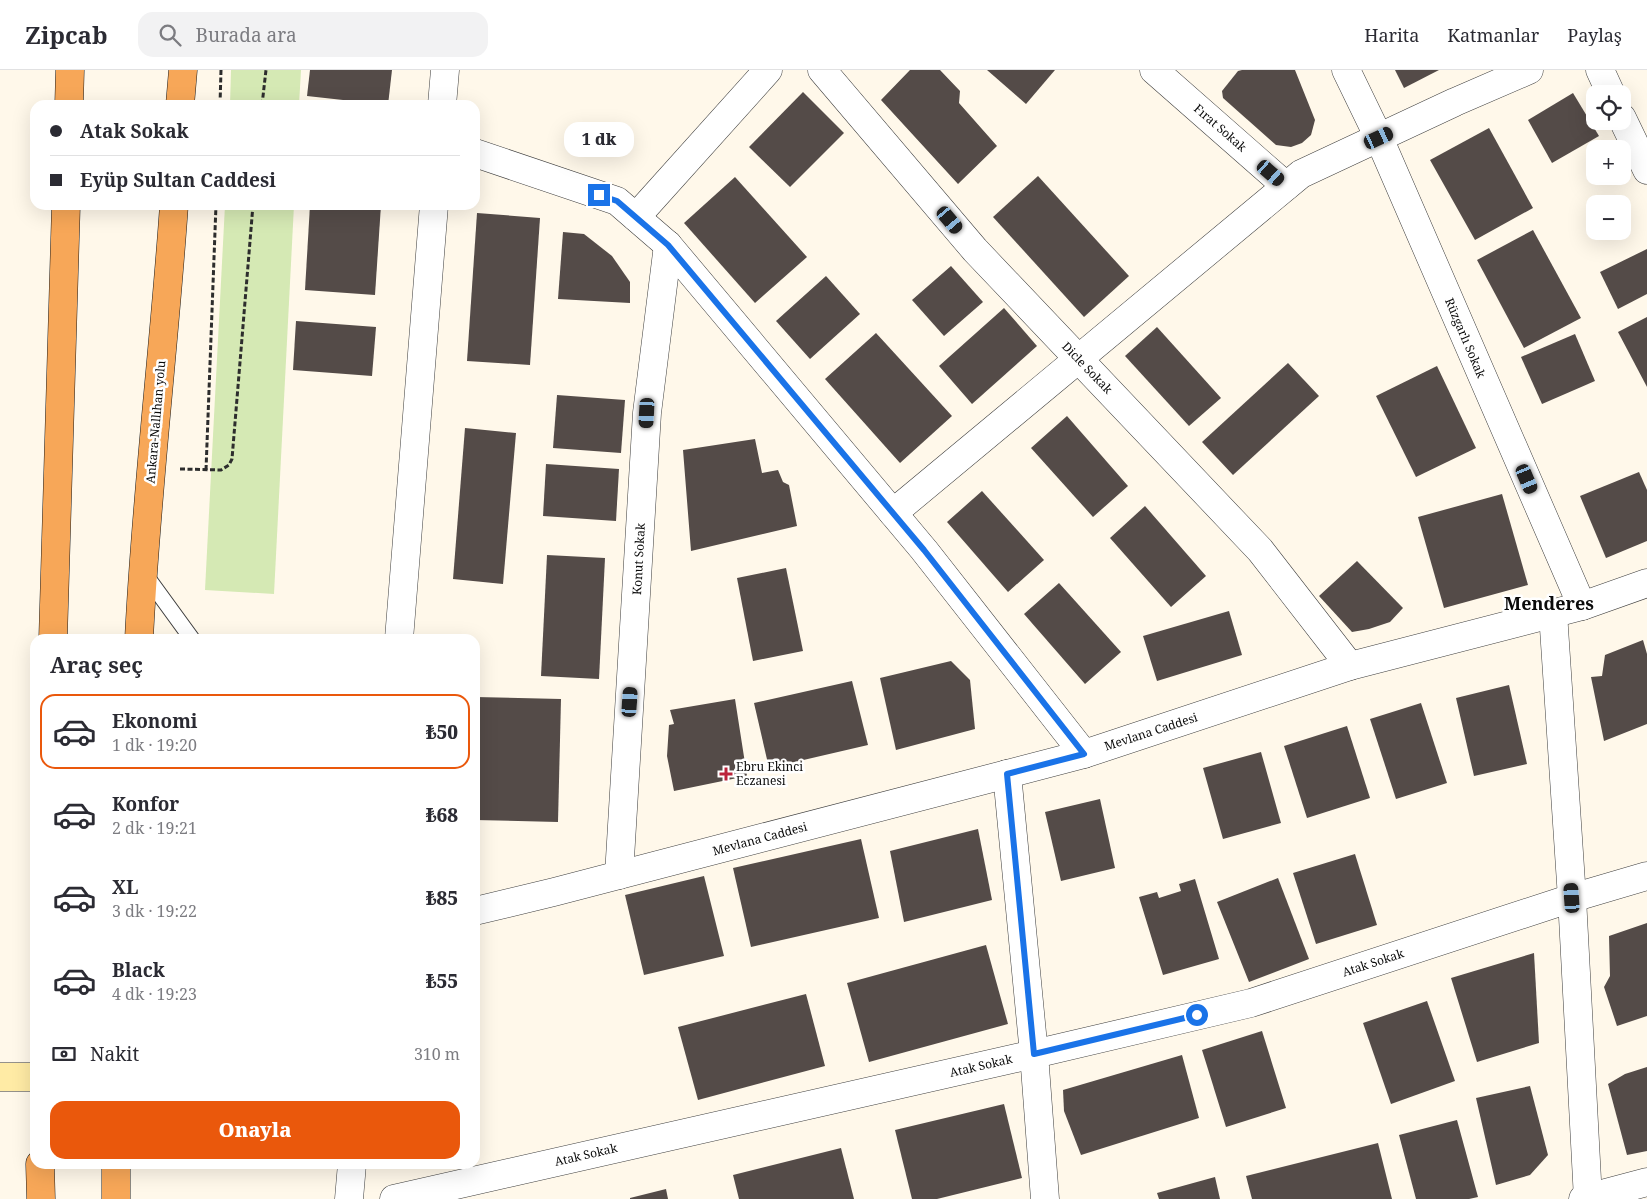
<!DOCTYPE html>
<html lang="tr">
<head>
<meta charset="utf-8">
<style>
  :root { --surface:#fff; --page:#f2f2f3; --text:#2b2b33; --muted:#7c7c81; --line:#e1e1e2; --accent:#ea580c }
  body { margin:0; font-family:"Noto Serif",serif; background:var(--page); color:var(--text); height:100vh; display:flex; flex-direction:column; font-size:19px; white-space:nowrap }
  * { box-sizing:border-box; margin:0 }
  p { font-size:16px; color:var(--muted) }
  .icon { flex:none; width:28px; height:28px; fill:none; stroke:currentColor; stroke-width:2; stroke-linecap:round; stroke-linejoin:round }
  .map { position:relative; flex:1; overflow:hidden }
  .panel { position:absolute; left:30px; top:564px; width:450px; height:535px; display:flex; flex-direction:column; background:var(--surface); border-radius:15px; box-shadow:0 5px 20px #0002 }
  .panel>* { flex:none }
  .banner { position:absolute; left:30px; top:30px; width:450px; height:110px; border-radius:15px; box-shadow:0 5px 20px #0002; display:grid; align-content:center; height:110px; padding:0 20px; background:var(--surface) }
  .tools { position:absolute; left:1586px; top:15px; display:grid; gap:10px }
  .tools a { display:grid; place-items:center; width:45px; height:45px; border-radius:10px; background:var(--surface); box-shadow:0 5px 20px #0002; font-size:25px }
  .end { position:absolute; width:22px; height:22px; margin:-11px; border:6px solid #1a73e8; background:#fff; box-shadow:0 0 0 2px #fff }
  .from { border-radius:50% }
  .bubble { position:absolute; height:35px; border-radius:15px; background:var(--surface); box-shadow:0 5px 20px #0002; font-size:16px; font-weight:800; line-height:35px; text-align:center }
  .car { position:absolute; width:15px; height:30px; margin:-15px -8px; border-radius:6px; box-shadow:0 0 4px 1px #0007; background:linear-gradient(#222 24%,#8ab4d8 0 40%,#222 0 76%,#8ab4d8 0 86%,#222 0) }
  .banner b { display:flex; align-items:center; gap:18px; height:48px; font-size:19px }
  .banner b+b { border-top:1px solid var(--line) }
  .banner i { width:12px; height:12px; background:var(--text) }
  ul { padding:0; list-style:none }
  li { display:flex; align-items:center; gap:15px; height:75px; margin:0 10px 8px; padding:0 10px; border:2px solid transparent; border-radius:15px }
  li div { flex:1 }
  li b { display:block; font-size:19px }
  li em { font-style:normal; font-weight:800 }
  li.current { border-color:var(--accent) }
  li>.icon { width:45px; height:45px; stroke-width:1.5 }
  h2 { padding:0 20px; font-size:22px; line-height:60px }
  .pay { display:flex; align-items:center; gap:12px; height:55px; padding:0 20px; font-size:19px }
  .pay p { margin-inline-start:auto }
  .button { display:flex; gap:10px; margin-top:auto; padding:10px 20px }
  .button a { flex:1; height:58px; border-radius:15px; background:var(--accent); color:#fff; font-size:20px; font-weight:800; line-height:58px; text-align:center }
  header { display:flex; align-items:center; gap:30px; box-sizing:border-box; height:70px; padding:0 25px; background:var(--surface); border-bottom:1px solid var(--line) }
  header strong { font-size:24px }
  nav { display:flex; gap:28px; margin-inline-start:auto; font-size:18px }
  .search { width:350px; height:45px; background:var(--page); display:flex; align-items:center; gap:12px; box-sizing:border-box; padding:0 18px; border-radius:15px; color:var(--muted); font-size:19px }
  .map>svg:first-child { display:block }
</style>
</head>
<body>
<header>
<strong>Zipcab</strong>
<div class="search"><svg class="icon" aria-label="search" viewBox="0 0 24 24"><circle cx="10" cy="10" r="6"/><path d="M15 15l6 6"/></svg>Burada ara</div>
<nav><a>Harita</a><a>Katmanlar</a><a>Paylaş</a></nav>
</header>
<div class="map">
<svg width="1647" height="1129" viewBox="0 0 1647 1129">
  <rect width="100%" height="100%" fill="#fff8ea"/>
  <g fill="#d5e9b4">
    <path d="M 231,0 L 301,0 L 299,35 L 230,35 Z"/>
    <path d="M 225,135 L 294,135 L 274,524 L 205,520 Z"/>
  </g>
  <g fill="#544b48">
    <path d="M 310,0 L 392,0 L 388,35 L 307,26 Z"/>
    <path d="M 910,0 L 940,0 L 960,21 L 959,33 L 997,76 L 958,114 L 881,30 Z"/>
    <path d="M 987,0 L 1055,0 L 1026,34 Z"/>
    <path d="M 1242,0 L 1295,0 L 1315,50 L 1311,65 L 1302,73 L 1291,77 L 1276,75 L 1223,28 L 1222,21 L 1238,1 Z"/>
    <path d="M 1395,0 L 1439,0 L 1404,18 Z"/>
    <path d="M 803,22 L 844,63 L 790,117 L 749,77 Z"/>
    <path d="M 1573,23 L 1599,66 L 1552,93 L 1528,50 Z"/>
    <path d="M 1489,58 L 1533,138 L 1475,170 L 1430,90 Z"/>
    <path d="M 1038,106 L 1129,206 L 1084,247 L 993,147 Z"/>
    <path d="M 735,107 L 807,187 L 755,233 L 684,153 Z"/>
    <path d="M 310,135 L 381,135 L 375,225 L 305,220 Z"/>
    <path d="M 477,143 L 540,148 L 530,295 L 467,291 Z"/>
    <path d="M 1533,160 L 1581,248 L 1524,278 L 1477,190 Z"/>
    <path d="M 563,162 L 584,164 L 612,186 L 630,212 L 630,233 L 558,229 Z"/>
    <path d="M 1647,179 L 1647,224 L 1618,239 L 1600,202 Z"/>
    <path d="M 951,196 L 983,232 L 944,266 L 912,230 Z"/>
    <path d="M 826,206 L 860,244 L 810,289 L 776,251 Z"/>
    <path d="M 1004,238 L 1037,276 L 972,334 L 939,296 Z"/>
    <path d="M 1647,247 L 1647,317 L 1618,262 Z"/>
    <path d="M 296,251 L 376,257 L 372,306 L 293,300 Z"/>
    <path d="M 1157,257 L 1221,328 L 1189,356 L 1125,286 Z"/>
    <path d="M 876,263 L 952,346 L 900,393 L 825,309 Z"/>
    <path d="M 1575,264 L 1595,311 L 1542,334 L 1521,287 Z"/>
    <path d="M 1288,293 L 1319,326 L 1233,405 L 1202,372 Z"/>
    <path d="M 1437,296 L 1476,378 L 1416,407 L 1376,326 Z"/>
    <path d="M 557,325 L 625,330 L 621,383 L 553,378 Z"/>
    <path d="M 1067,346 L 1128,416 L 1093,447 L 1031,378 Z"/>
    <path d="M 465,358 L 516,363 L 503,514 L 453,509 Z"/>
    <path d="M 755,369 L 762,403 L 778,400 L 783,412 L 789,415 L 797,456 L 691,481 L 683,380 Z"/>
    <path d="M 546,394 L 619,399 L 616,451 L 543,446 Z"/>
    <path d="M 1639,402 L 1647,420 L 1647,471 L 1606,488 L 1580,426 Z"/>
    <path d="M 982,421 L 1044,490 L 1008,522 L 947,452 Z"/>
    <path d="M 1502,424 L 1528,515 L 1444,538 L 1418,447 Z"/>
    <path d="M 1145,436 L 1206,506 L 1171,537 L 1110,468 Z"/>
    <path d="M 547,485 L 605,488 L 599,609 L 541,606 Z"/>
    <path d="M 1357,491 L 1403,538 L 1390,552 L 1369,559 L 1352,562 L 1319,526 Z"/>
    <path d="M 786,498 L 803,581 L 753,591 L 737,508 Z"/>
    <path d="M 1059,513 L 1121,582 L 1085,614 L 1024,544 Z"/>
    <path d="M 1229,541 L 1242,585 L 1157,611 L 1143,566 Z"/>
    <path d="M 1643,570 L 1647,584 L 1647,654 L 1604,671 L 1591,607 L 1602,606 L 1605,585 Z"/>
    <path d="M 951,591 L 970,610 L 975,659 L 896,680 L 880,608 Z"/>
    <path d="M 852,611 L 868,675 L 769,698 L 754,633 Z"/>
    <path d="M 1509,615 L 1527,694 L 1474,706 L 1456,628 Z"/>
    <path d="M 475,627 L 561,629 L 558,752 L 475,750 Z"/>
    <path d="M 735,629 L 747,706 L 674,721 L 667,686 L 669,655 L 674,654 L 670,640 Z"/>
    <path d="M 1421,633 L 1447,713 L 1396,729 L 1370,649 Z"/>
    <path d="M 1347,656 L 1370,728 L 1307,748 L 1284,676 Z"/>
    <path d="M 1261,682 L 1281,753 L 1223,769 L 1203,698 Z"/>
    <path d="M 1100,729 L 1115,798 L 1061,811 L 1045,742 Z"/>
    <path d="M 978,759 L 992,830 L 904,852 L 890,781 Z"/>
    <path d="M 861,769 L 879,848 L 751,877 L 733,798 Z"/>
    <path d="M 1355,784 L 1377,855 L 1316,874 L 1293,803 Z"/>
    <path d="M 704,806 L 724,886 L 644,905 L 625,825 Z"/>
    <path d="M 1278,808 L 1309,889 L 1249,912 L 1217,832 Z"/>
    <path d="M 1195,809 L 1219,889 L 1163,905 L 1139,827 L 1157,822 L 1159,828 L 1181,821 L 1179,814 Z"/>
    <path d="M 1647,853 L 1647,946 L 1617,956 L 1604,917 L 1610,906 L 1609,866 Z"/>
    <path d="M 986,875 L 1008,954 L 869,992 L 847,913 Z"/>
    <path d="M 1534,883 L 1539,973 L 1477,992 L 1451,908 Z"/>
    <path d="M 806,924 L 825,996 L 698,1030 L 678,957 Z"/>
    <path d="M 1427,931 L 1455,1011 L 1391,1034 L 1363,953 Z"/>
    <path d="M 1262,961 L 1286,1038 L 1226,1057 L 1202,980 Z"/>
    <path d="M 1182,985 L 1199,1048 L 1081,1085 L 1064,1041 L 1063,1020 Z"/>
    <path d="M 1647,997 L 1647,1081 L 1627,1085 L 1608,1014 L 1625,1004 Z"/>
    <path d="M 1530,1016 L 1548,1085 L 1530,1105 L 1496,1115 L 1476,1028 Z"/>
    <path d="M 1004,1034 L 1022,1108 L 937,1129 L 912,1129 L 895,1060 Z"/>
    <path d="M 1457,1050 L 1478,1127 L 1469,1129 L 1416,1129 L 1399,1065 Z"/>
    <path d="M 1378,1073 L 1392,1129 L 1252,1129 L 1246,1106 Z"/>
    <path d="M 841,1078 L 854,1129 L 739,1129 L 733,1105 Z"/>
    <path d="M 1215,1107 L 1220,1129 L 1159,1129 L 1157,1123 Z"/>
    <path d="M 666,1119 L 668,1129 L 630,1129 L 630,1128 Z"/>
  </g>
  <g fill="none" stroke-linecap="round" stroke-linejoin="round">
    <g stroke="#3e3e3e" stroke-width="17">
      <path id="service" d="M 144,503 L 192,569"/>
    </g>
    <g stroke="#3e3e3e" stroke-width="29">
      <g id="minor">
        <path d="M 822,0 L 975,180 L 1260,480 L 1350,596"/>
        <path d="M 1154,0 L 1286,116"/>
        <path d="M 1346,0 L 1379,68 L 1582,536"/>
        <path d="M 1600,0 L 1611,24"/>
        <path d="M 442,35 L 445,0"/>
        <path d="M 1622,48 L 1647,100"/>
        <path d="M 475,83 L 617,131 L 668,175 L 924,480 L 1084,684"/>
        <path d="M 636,147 L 768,0"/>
        <path d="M 893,443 L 1301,104 L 1455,32 L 1529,0"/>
        <path d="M 1553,543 L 1572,828 L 1588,1129"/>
        <path d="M 399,569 L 434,135"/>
        <path d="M 1007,704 L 1034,984 L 1045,1129"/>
        <path d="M 619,805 L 647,343 L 668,175"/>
        <path d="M 349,1129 L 352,1094"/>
        <path d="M 394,1129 L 1034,984 L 1251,933 L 1572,828 L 1647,806"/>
        <path d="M 1583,1129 L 1647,1112"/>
      </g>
    </g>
    <g stroke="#3e3e3e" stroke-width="29">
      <path id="tertiary" d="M 475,841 L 554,822 L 1084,684 L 1350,596 L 1582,536 L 1647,513"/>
    </g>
    <g stroke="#2d2d2d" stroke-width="29">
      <path id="secondary" d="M 0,1007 L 35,1007"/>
    </g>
    <g stroke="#1c1c1c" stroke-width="29">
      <g id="trunk">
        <path d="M 69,35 L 70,0"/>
        <path d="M 180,35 L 183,0"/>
        <path d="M 53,569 L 66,135"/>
        <path d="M 139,569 C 146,424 164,280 174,135"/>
        <path d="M 40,1094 L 41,1129"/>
        <path d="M 116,1129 L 116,1094"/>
      </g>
    </g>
    <g stroke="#2d2d2d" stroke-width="3" stroke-dasharray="5 2.5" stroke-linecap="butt">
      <path d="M 220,35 L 221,0"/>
      <path d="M 262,35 L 266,0"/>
      <path d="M 180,399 L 221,400 L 229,395 L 232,389 L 253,135"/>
      <path d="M 206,400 L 216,135"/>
    </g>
    <use href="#service" stroke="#fff" stroke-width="15"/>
    <use href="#minor" stroke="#fff" stroke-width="28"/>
    <use href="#tertiary" stroke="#fff" stroke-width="28"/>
    <use href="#secondary" stroke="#ffeba5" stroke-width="28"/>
    <use href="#trunk" stroke="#f7a758" stroke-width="28"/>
  </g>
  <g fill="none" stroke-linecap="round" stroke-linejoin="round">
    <path stroke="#1a73e8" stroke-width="6" d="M 599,125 L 617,131 L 668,175 L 924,480 L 1084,684 L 1007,704 L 1034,984 L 1197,945"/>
  </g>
  <path fill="#bb233b" stroke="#fff" stroke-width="2" d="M723.5 696.5h5v5h5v5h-5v5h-5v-5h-5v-5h5z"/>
  <g text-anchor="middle" stroke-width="5" stroke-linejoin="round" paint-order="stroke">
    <g font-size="12" fill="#0b0b0b" stroke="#fff">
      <text transform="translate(1220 58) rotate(41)" y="4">Fırat Sokak</text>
      <text transform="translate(1465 268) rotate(67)" y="4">Rüzgarlı Sokak</text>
      <text transform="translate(1087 298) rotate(46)" y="4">Dicle Sokak</text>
      <text transform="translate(156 352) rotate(-85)" y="4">Ankara-Nallıhan yolu</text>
      <text transform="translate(639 489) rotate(-87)" y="4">Konut Sokak</text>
      <text transform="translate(1151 662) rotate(-18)" y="4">Mevlana Caddesi</text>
      <text transform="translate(760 769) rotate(-15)" y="4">Mevlana Caddesi</text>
      <text transform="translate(1373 893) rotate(-18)" y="4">Atak Sokak</text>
      <text transform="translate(981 996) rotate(-13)" y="4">Atak Sokak</text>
      <text transform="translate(586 1085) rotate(-13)" y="4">Atak Sokak</text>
    </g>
    <g font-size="12" fill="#0b0b0b" stroke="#fff" text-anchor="start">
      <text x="736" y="701">Ebru Ekinci<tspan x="736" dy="14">Eczanesi</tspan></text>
    </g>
    <g font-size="18" font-weight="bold" fill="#0b0b0b" stroke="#fff">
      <text x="1549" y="540">Menderes</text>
    </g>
  </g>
</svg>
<div class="tools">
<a><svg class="icon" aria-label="locate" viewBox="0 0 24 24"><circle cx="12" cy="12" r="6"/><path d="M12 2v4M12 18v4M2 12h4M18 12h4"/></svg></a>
<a>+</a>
<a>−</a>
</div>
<i class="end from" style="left:1197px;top:945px"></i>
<i class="end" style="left:599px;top:125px"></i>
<div class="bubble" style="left:564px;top:52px;width:70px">1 dk</div>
<i class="car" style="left:1379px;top:68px;rotate:65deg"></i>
<i class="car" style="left:1271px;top:103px;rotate:131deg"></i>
<i class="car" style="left:950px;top:150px;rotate:140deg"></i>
<i class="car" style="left:647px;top:343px;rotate:183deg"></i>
<i class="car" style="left:1527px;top:409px;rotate:157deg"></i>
<i class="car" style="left:630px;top:632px;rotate:4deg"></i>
<i class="car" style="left:1572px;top:828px;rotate:356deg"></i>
<div class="banner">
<b><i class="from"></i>Atak Sokak</b>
<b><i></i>Eyüp Sultan Caddesi</b>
</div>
<section class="panel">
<h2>Araç seç</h2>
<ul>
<li class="current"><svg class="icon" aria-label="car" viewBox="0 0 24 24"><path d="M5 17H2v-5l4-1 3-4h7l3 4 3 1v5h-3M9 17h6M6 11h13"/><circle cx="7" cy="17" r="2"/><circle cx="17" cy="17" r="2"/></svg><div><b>Ekonomi</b><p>1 dk · 19:20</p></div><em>₺50</em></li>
<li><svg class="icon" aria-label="car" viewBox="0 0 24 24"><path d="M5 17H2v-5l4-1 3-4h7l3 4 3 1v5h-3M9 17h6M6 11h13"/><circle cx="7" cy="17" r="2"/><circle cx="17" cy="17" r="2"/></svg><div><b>Konfor</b><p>2 dk · 19:21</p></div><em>₺68</em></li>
<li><svg class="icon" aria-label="car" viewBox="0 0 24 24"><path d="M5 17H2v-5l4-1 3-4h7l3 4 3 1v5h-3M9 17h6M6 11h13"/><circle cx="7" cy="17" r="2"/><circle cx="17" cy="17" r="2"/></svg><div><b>XL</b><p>3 dk · 19:22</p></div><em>₺85</em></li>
<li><svg class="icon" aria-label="car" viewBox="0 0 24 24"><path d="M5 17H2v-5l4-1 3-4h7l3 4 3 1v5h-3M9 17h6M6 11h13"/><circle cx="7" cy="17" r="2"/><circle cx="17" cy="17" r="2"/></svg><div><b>Black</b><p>4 dk · 19:23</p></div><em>₺55</em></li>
</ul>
<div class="pay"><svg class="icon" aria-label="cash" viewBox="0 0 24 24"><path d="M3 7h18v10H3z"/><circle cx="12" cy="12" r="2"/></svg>Nakit<p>310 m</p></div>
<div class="button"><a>Onayla</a></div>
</section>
</div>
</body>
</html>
